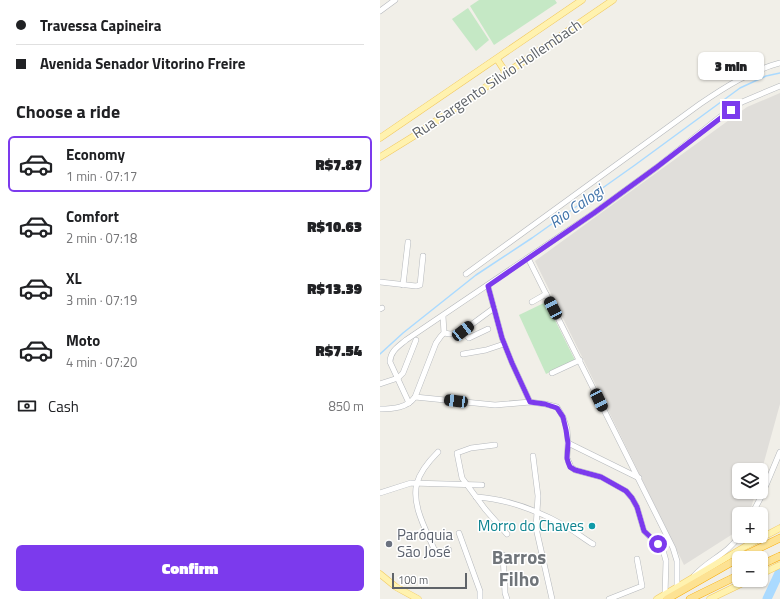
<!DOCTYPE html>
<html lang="en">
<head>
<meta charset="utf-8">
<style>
  :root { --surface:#fff; --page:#f6f6f6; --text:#202124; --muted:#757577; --line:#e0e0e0; --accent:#7c3aed }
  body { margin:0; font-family:"Titillium Web",sans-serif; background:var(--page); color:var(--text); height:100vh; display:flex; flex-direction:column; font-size:15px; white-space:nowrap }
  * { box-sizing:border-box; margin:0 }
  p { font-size:13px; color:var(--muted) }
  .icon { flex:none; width:22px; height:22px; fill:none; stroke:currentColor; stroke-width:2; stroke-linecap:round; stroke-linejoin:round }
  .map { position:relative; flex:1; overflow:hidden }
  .details { display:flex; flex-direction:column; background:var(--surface); width:380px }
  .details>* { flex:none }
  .guide { display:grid; align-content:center; height:88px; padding:0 16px; background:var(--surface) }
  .controls { position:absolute; left:352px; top:463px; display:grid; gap:8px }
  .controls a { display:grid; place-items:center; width:36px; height:36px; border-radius:6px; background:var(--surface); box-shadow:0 1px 3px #0004; font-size:20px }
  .scale { position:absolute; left:12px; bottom:10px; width:75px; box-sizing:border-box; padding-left:4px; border:2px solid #5f6368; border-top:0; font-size:11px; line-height:14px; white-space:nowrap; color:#5f6368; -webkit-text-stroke:3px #fff; paint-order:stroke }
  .end { position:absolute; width:18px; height:18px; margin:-9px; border:5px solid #7c3aed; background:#fff; box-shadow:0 0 0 2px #fff }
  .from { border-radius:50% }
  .bubble { position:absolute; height:28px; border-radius:6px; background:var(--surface); box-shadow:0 1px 3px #0004; font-size:13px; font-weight:800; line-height:28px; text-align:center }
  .car { position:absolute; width:12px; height:24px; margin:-12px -6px; border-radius:5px; box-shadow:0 0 3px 1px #0007; background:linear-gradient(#222 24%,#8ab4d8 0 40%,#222 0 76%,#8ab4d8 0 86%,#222 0) }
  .guide b { display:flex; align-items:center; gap:14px; height:38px; font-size:15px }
  .guide b+b { border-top:1px solid var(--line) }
  .guide i { width:10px; height:10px; background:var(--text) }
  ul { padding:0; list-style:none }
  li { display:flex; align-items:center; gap:12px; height:56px; margin:0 8px 6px; padding:0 8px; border:2px solid transparent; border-radius:6px }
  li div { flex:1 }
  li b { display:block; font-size:15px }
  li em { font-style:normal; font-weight:800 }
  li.active { border-color:var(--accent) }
  li>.icon { width:36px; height:36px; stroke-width:1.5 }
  h2 { padding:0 16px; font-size:18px; line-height:48px }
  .pay { display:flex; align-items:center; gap:10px; height:44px; padding:0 16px; font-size:15px }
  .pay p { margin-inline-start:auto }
  .button { display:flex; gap:8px; margin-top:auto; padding:8px 16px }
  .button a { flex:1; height:46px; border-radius:6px; background:var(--accent); color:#fff; font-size:16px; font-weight:800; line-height:46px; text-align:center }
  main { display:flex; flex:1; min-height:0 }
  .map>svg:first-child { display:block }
</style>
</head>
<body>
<main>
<section class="details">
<div class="guide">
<b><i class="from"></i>Travessa Capineira</b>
<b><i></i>Avenida Senador Vitorino Freire</b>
</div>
<h2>Choose a ride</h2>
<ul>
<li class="active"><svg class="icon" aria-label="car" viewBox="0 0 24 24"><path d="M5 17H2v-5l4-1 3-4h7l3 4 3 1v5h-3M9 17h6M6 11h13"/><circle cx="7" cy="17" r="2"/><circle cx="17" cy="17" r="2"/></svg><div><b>Economy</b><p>1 min · 07:17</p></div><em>R$7.87</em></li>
<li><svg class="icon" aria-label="car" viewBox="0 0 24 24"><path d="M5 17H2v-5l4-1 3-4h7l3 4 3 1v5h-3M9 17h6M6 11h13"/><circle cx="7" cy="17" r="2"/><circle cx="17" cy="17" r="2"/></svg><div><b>Comfort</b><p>2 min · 07:18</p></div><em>R$10.63</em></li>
<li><svg class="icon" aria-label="car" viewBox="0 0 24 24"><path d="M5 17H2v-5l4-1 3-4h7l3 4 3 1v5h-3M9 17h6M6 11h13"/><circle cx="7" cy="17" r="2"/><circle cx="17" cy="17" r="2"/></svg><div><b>XL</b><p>3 min · 07:19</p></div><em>R$13.39</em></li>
<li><svg class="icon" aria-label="car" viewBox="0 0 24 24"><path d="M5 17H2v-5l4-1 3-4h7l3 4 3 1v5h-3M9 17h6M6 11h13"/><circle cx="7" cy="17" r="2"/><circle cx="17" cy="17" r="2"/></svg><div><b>Moto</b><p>4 min · 07:20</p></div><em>R$7.54</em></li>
</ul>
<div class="pay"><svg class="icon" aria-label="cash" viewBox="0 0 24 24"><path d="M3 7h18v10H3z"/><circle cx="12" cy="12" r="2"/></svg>Cash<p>850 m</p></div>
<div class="button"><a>Confirm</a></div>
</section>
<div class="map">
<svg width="400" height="599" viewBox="0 0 400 599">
  <rect width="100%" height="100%" fill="#f1efe8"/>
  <path fill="#e0deda" d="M 400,93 L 400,404 L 381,473 L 381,470 L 359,470 L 359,492 L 376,492 L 369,514 L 359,514 L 359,530 L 304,565 L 155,261 L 367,107 Z"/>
  <g fill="#c5e8c5">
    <path d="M 99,0 L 175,0 L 177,3 L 114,45 L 90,6 Z"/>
    <path d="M 88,8 L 109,40 L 96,51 L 72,19 Z"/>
    <path d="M 166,302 L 195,360 L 166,374 L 139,315 Z"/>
  </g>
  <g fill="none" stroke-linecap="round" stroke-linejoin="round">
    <path stroke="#aadaff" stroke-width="1.5" d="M 0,354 L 23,333 L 96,275 L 152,238 L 255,165 L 360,88 L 386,76 L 400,73"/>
    <path stroke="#aadaff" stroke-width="9" d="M 387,599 L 400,571"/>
    <g stroke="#b5b8bc" stroke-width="6">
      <g id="minor">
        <path d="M 0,11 L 15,0"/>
        <path d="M 148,258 L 293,548 L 297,561 L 297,587"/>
        <path d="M 86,274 L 320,104 C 345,87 370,71 400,63"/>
        <path d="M 0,282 L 36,286 L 40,285 L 43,256"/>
        <path d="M 23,285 L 28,242"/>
        <path d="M 108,286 L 122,338 L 132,363 L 150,402"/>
        <path d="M 152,302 L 166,294"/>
        <path d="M 0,309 L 2,308"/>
        <path d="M 83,331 L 89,338 L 108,329"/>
        <path d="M 64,333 L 70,334 L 80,333 L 114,308"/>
        <path d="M 83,354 L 106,350 L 124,344"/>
        <path d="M 172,373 L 200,360"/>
        <path d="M 0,384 L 18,378 L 23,373 L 36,340"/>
        <path d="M 35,397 L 56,343 L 61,336 L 64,333 L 63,316"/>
        <path d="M 29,403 L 10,362 C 10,351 19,346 26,340 L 214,213 L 277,167 L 340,117 L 362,102 L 400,86"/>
        <path d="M 0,409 C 13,409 27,408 35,397 L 115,405 L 150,402 L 165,404 L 177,407 L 183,417 L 187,429 L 188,443 L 187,458 L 191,467 L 195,470 L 221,477 L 246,491 L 252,498 L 257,507 L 264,531 L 283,550 L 286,561 L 285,595"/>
        <path d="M 188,443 L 259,478"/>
        <path d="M 115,445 L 91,448 L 77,453 L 82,478 L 105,509 L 127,534"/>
        <path d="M 58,452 C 51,459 40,472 37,483 C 31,504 46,530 54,549 L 58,552 L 69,550"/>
        <path d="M 153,456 L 158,496 L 156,528 L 172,599"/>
        <path d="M 0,493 L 31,483 L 102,485"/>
        <path d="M 96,497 C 128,499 159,511 187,527 C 196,532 204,539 213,544"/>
        <path d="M 372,514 L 381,497 L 400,452"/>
        <path d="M 79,533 L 100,591 L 100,599"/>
        <path d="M 123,555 L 125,593 L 127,599"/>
        <path d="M 314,576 C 328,560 348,554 359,536"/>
        <path d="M 229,599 L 262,586 L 257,559"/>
      </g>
    </g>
    <g stroke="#f2c960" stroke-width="7">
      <g id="major">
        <path d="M 117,59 L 126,73"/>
        <path d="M 0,138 L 202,0"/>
        <path d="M 0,157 L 34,136 L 233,0"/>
        <path d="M 0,574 L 16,587 L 38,599"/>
        <path d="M 381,574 L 400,565"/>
        <path d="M 277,599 L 366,546 L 400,528"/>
        <path d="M 330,599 L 369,580"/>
      </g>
    </g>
    <g stroke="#f9ab00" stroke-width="8">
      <g id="highway">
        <path d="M 359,558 L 400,538"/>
        <path d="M 381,565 L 400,556"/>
        <path d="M 287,599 L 359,558"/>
        <path d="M 310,599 L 359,575"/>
      </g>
    </g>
    <use href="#minor" stroke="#fff" stroke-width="5"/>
    <use href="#major" stroke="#fff2af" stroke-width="6"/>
    <use href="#highway" stroke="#fde293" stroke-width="7"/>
  </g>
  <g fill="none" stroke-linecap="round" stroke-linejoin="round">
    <path stroke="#7c3aed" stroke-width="5" d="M 278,544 L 264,531 L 257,507 L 252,498 L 246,491 L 221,477 L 195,470 L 190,467 L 188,462 L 187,458 L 188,443 L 186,430 L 183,417 L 177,408 L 165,404 L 150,402 L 132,363 L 122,338 L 108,286 L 214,213 L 277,167 L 351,110"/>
  </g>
  <circle fill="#0f9aa8" stroke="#fff" stroke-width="1.5" cx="212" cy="526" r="4"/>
  <circle fill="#6b7280" stroke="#fff" stroke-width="1.5" cx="9" cy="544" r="4"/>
  <g text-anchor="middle" stroke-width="3" stroke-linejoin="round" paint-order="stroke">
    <g font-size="15" fill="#5f6368" stroke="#fff">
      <text transform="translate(117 79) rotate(-34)" y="5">Rua Sargento Silvio Hollembach</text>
    </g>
    <g font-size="15" fill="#0d838f" stroke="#fff" text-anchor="end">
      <text x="204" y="531">Morro do Chaves</text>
    </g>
    <g font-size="15" fill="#5b616d" stroke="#fff" text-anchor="start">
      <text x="17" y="540">Paróquia<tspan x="17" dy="17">São José</tspan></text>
    </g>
    <g font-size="16" font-style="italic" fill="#4174aa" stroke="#fff">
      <text transform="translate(196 206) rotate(-35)" y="6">Rio Calogi</text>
    </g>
    <g font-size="19" font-weight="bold" fill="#70757a" stroke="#fff">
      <text x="139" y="564">Barros<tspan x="139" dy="22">Filho</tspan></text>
    </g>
  </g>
</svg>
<div class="controls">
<a><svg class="icon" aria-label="layers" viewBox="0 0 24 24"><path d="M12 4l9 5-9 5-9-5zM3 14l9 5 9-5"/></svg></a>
<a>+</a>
<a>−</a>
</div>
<div class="scale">100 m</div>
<i class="end from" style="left:278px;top:544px"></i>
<i class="end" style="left:351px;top:110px"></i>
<div class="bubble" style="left:318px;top:52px;width:66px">3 min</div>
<i class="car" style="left:173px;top:308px;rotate:333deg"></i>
<i class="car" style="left:83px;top:331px;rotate:52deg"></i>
<i class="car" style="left:219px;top:400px;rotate:154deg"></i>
<i class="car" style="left:76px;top:401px;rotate:277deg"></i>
</div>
</main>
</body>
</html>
